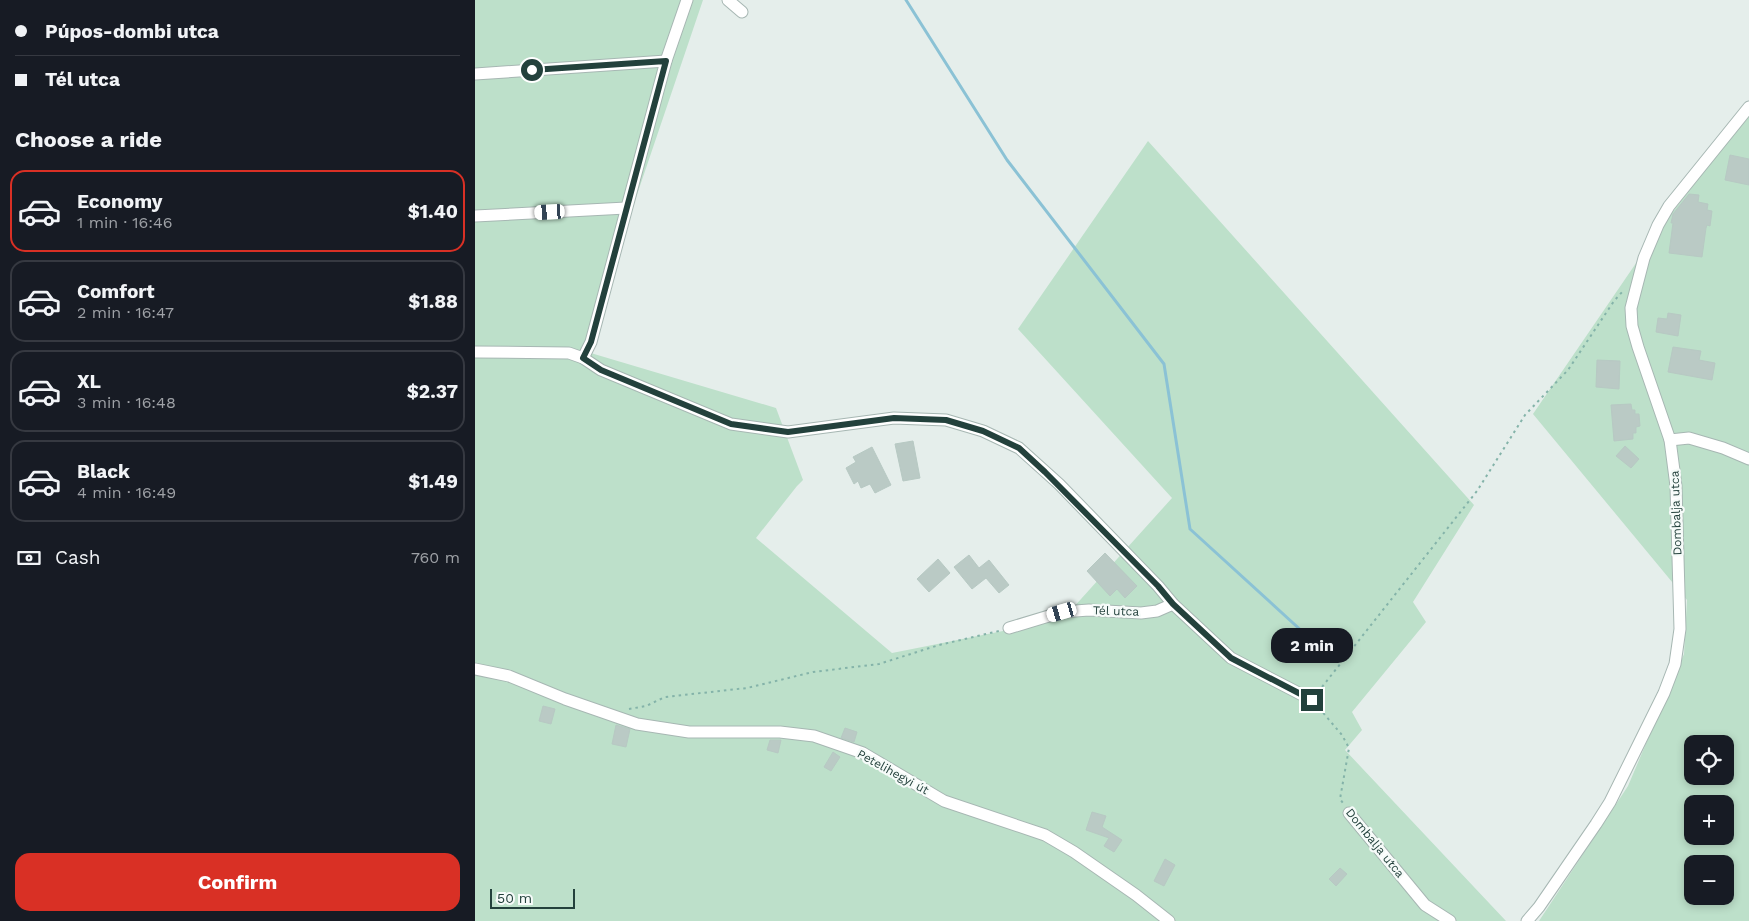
<!DOCTYPE html>
<html lang="en">
<head>
<meta charset="utf-8">
<style>
  :root { --surface:#171b24; --page:#20242c; --text:#f1f3f6; --muted:#9ea1a6; --line:#363941; --accent:#d93025 }
  body { margin:0; font-family:"Work Sans",sans-serif; background:var(--page); color:var(--text); height:100vh; display:flex; flex-direction:column; font-size:19px; white-space:nowrap }
  * { box-sizing:border-box; margin:0 }
  p { font-size:16px; color:var(--muted) }
  .icon { flex:none; width:28px; height:28px; fill:none; stroke:currentColor; stroke-width:2; stroke-linecap:round; stroke-linejoin:round }
  .map { position:relative; flex:1; overflow:hidden }
  .side { display:flex; flex-direction:column; background:var(--surface); width:475px }
  .side>* { flex:none }
  .top-card { display:grid; align-content:center; height:110px; padding:0 15px; background:var(--surface) }
  .fabs { position:absolute; left:1209px; top:735px; display:grid; gap:10px }
  .fabs a { display:grid; place-items:center; width:50px; height:50px; border-radius:10px; background:var(--surface); box-shadow:0 2px 8px #0003; font-size:25px }
  .scale { position:absolute; left:15px; bottom:12px; width:85px; box-sizing:border-box; padding-left:5px; border:2px solid #23413c; border-top:0; font-size:14px; line-height:18px; white-space:nowrap; color:#23413c; -webkit-text-stroke:4px #f6fbf9; paint-order:stroke }
  .end { position:absolute; width:22px; height:22px; margin:-11px; border:6px solid #23413c; background:#fff; box-shadow:0 0 0 2px #fff }
  .from { border-radius:50% }
  .bubble { position:absolute; height:35px; border-radius:15px; background:var(--surface); box-shadow:0 2px 8px #0003; font-size:16px; font-weight:700; line-height:35px; text-align:center }
  .car { position:absolute; width:15px; height:30px; margin:-15px -8px; border-radius:6px; box-shadow:0 0 4px 1px #0007; background:linear-gradient(#fff 24%,#345 0 40%,#fff 0 76%,#345 0 86%,#fff 0) }
  .top-card b { display:flex; align-items:center; gap:18px; height:48px; font-size:19px }
  .top-card b+b { border-top:1px solid var(--line) }
  .top-card i { width:12px; height:12px; background:var(--text) }
  ul { padding:0; list-style:none }
  li { display:flex; align-items:center; gap:15px; height:82px; margin:0 10px 8px; padding:0 5px; border:2px solid var(--line); border-radius:15px }
  li div { flex:1 }
  li b { display:block; font-size:19px }
  li em { font-style:normal; font-weight:700 }
  li.current { border-color:var(--accent) }
  li>.icon { width:45px; height:45px; stroke-width:1.5 }
  h2 { padding:0 15px; font-size:22px; line-height:60px }
  .pay { display:flex; align-items:center; gap:12px; height:55px; padding:0 15px; font-size:19px }
  .pay p { margin-inline-start:auto }
  .primary-button { display:flex; gap:10px; margin-top:auto; padding:10px 15px }
  .primary-button a { flex:1; height:58px; border-radius:15px; background:var(--accent); color:#fff; font-size:20px; font-weight:700; line-height:58px; text-align:center }
  main { display:flex; flex:1; min-height:0 }
  .map>svg:first-child { display:block }
</style>
</head>
<body>
<main>
<section class="side">
<div class="top-card">
<b><i class="from"></i>Púpos-dombi utca</b>
<b><i></i>Tél utca</b>
</div>
<h2>Choose a ride</h2>
<ul>
<li class="current"><svg class="icon" aria-label="car" viewBox="0 0 24 24"><path d="M5 17H2v-5l4-1 3-4h7l3 4 3 1v5h-3M9 17h6M6 11h13"/><circle cx="7" cy="17" r="2"/><circle cx="17" cy="17" r="2"/></svg><div><b>Economy</b><p>1 min · 16:46</p></div><em>$1.40</em></li>
<li><svg class="icon" aria-label="car" viewBox="0 0 24 24"><path d="M5 17H2v-5l4-1 3-4h7l3 4 3 1v5h-3M9 17h6M6 11h13"/><circle cx="7" cy="17" r="2"/><circle cx="17" cy="17" r="2"/></svg><div><b>Comfort</b><p>2 min · 16:47</p></div><em>$1.88</em></li>
<li><svg class="icon" aria-label="car" viewBox="0 0 24 24"><path d="M5 17H2v-5l4-1 3-4h7l3 4 3 1v5h-3M9 17h6M6 11h13"/><circle cx="7" cy="17" r="2"/><circle cx="17" cy="17" r="2"/></svg><div><b>XL</b><p>3 min · 16:48</p></div><em>$2.37</em></li>
<li><svg class="icon" aria-label="car" viewBox="0 0 24 24"><path d="M5 17H2v-5l4-1 3-4h7l3 4 3 1v5h-3M9 17h6M6 11h13"/><circle cx="7" cy="17" r="2"/><circle cx="17" cy="17" r="2"/></svg><div><b>Black</b><p>4 min · 16:49</p></div><em>$1.49</em></li>
</ul>
<div class="pay"><svg class="icon" aria-label="cash" viewBox="0 0 24 24"><path d="M3 7h18v10H3z"/><circle cx="12" cy="12" r="2"/></svg>Cash<p>760 m</p></div>
<div class="primary-button"><a>Confirm</a></div>
</section>
<div class="map">
<svg width="1274" height="921" viewBox="0 0 1274 921">
  <rect width="100%" height="100%" fill="#e5eeeb"/>
  <g fill="#bde0ca" fill-rule="evenodd">
    <path d="M 0,0 L 228,0 L 109,351 L 301,408 L 328,480 L 322,486 L 281,538 L 417,653 L 588,619 L 697,498 L 543,329 L 673,141 L 999,505 L 938,602 L 951,622 L 877,712 L 887,730 L 870,750 L 1031,921 L 0,921 Z"/>
    <path d="M 1274,114 L 1274,921 L 1064,921 L 1153,786 L 1209,654 L 1212,600 L 1058,414 L 1185,228 ZM 1218,744 L 1250,744 L 1250,776 L 1218,776 ZM 1218,804 L 1250,804 L 1250,836 L 1218,836 ZM 1218,864 L 1250,864 L 1250,896 L 1218,896 Z"/>
  </g>
  <g fill="none" stroke-linecap="round" stroke-linejoin="round">
    <path stroke="#8bc2d5" stroke-width="3" d="M 431,0 L 532,160 L 689,364 L 715,529 L 841,644"/>
  </g>
  <g fill="#bacac5" stroke="#b7c9c3">
    <path d="M 1255,155 L 1274,159 L 1274,185 L 1250,180 Z"/>
    <path d="M 1214,194 L 1224,195 L 1223,202 L 1233,204 L 1232,210 L 1237,211 L 1235,226 L 1232,225 L 1231,228 L 1227,257 L 1194,253 L 1198,223 L 1196,223 L 1198,214 Z"/>
    <path d="M 1193,313 L 1206,315 L 1203,336 L 1181,332 L 1183,318 L 1192,319 Z"/>
    <path d="M 1198,347 L 1226,351 L 1224,360 L 1240,363 L 1237,380 L 1193,372 Z"/>
    <path d="M 1122,360 L 1145,361 L 1144,389 L 1121,387 Z"/>
    <path d="M 1156,404 L 1157,410 L 1160,410 L 1160,414 L 1164,414 L 1165,426 L 1161,427 L 1161,433 L 1158,433 L 1158,439 L 1139,441 L 1136,405 Z"/>
    <path d="M 438,441 L 445,478 L 428,481 L 420,444 Z"/>
    <path d="M 1150,446 L 1164,459 L 1156,468 L 1141,456 Z"/>
    <path d="M 397,447 L 416,485 L 400,493 L 395,484 L 386,488 L 383,481 L 379,484 L 371,468 L 381,462 L 378,457 Z"/>
    <path d="M 630,553 L 662,586 L 650,598 L 642,589 L 635,596 L 612,571 Z"/>
    <path d="M 494,555 L 504,568 L 514,560 L 534,585 L 524,593 L 511,578 L 497,589 L 479,567 Z"/>
    <path d="M 463,559 L 475,573 L 454,592 L 442,579 Z"/>
    <path d="M 68,706 L 80,709 L 76,724 L 64,721 Z"/>
    <path d="M 141,725 L 155,729 L 151,747 L 137,744 Z"/>
    <path d="M 370,728 L 382,732 L 379,742 L 366,738 Z"/>
    <path d="M 295,740 L 306,740 L 303,753 L 292,750 Z"/>
    <path d="M 358,752 L 365,757 L 356,771 L 349,767 Z"/>
    <path d="M 617,812 L 631,816 L 627,827 L 647,840 L 639,852 L 629,846 L 634,838 L 611,830 Z"/>
    <path d="M 690,859 L 700,865 L 689,886 L 679,881 Z"/>
    <path d="M 865,868 L 872,874 L 861,886 L 854,879 Z"/>
  </g>
  <g fill="none" stroke-linecap="round" stroke-linejoin="round">
    <g stroke="#a7b7b3" stroke-width="13">
      <g id="minor">
        <path d="M 253,0 L 267,12"/>
        <path d="M 0,74 L 191,61"/>
        <path d="M 0,216 L 151,208"/>
        <path d="M 0,352 L 94,353 L 108,358 L 126,370 L 256,424 L 313,432 L 419,418 L 471,420 L 508,431 L 544,448 L 584,484 L 683,586 L 698,604 L 756,658 L 837,700"/>
        <path d="M 108,358 L 116,342 L 191,61 L 212,0"/>
        <path d="M 1195,440 L 1214,438 L 1248,448 L 1274,459"/>
        <path d="M 534,628 L 587,612 L 614,610 L 666,613 L 682,611 L 698,604"/>
        <path d="M 0,669 L 34,676 L 90,699 L 162,724 L 214,732 L 305,732 L 339,736 L 388,753 L 469,801 L 570,835 L 599,852 L 661,895 L 694,921"/>
        <path d="M 874,813 L 950,905 L 975,921"/>
        <path d="M 1052,921 L 1064,907 L 1121,824 L 1135,802 L 1189,693 L 1200,664 L 1205,629 L 1201,486 L 1195,440 L 1163,347 L 1157,326 L 1156,308 L 1169,258 L 1183,225 L 1194,206 L 1274,107"/>
      </g>
    </g>
    <g stroke="#84b3a9" stroke-width="2" stroke-dasharray="2.5 4" stroke-linecap="butt">
      <path d="M 843,692 L 1002,491 L 1050,415 L 1093,370 L 1139,301 L 1148,291"/>
      <path d="M 844,708 L 867,735 L 874,748 L 865,799 L 868,803"/>
      <path d="M 154,709 L 171,706 L 190,697 L 272,688 L 338,672 L 404,664 L 464,645 L 524,631"/>
    </g>
    <use href="#minor" stroke="#fff" stroke-width="11"/>
  </g>
  <g fill="none" stroke-linecap="round" stroke-linejoin="round">
    <path stroke="#23413c" stroke-width="6" d="M 57,70 L 191,61 L 116,342 L 108,358 L 126,370 L 256,424 L 313,432 L 419,418 L 471,420 L 508,431 L 544,448 L 570,472 L 683,586 L 698,604 L 756,658 L 837,700"/>
  </g>
  <g text-anchor="middle" stroke-width="4.5" stroke-linejoin="round" paint-order="stroke">
    <g font-size="12" fill="#23413c" stroke="#f6fbf9">
      <text transform="translate(1201 513) rotate(-92)" y="4">Dombalja utca</text>
      <text transform="translate(641 611) rotate(2)" y="4">Tél utca</text>
      <text transform="translate(418 772) rotate(29)" y="4">Petelihegyi út</text>
      <text transform="translate(900 843) rotate(51)" y="4">Dombalja utca</text>
    </g>
  </g>
</svg>
<div class="fabs">
<a><svg class="icon" aria-label="locate" viewBox="0 0 24 24"><circle cx="12" cy="12" r="6"/><path d="M12 2v4M12 18v4M2 12h4M18 12h4"/></svg></a>
<a>+</a>
<a>−</a>
</div>
<div class="scale">50 m</div>
<i class="end from" style="left:57px;top:70px"></i>
<i class="end" style="left:837px;top:700px"></i>
<div class="bubble" style="left:796px;top:628px;width:82px">2 min</div>
<i class="car" style="left:75px;top:212px;rotate:267deg"></i>
<i class="car" style="left:587px;top:612px;rotate:254deg"></i>
</div>
</main>
</body>
</html>
